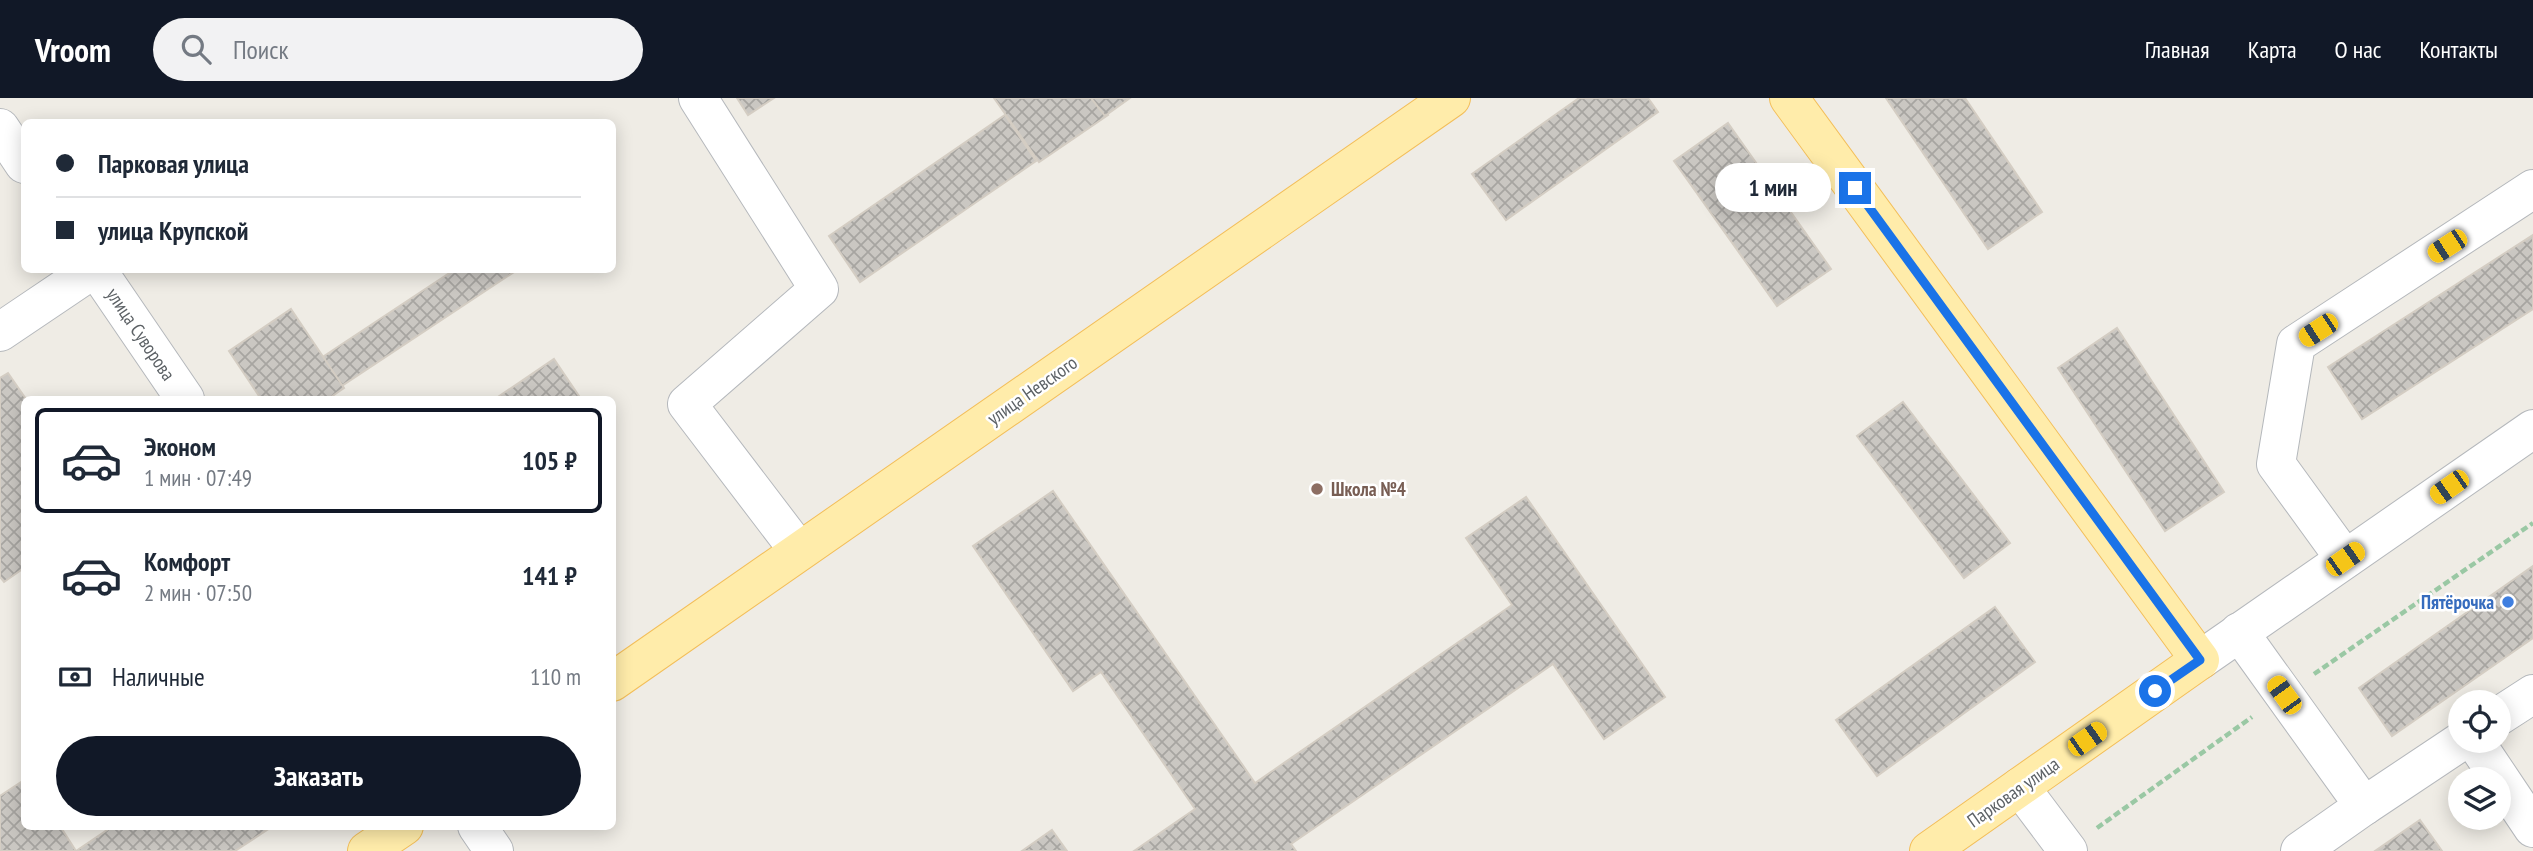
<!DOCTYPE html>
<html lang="ru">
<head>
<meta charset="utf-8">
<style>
  :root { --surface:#fff; --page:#f2f2f3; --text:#1f2937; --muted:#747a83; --line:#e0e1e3; --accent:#111827 }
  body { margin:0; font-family:"PT Sans Narrow",sans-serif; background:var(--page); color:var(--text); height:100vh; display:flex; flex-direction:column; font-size:26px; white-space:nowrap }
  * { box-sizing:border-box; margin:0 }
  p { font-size:23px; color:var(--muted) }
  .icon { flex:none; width:38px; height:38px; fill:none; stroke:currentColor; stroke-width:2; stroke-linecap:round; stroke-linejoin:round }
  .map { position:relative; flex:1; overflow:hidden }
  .side { position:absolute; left:21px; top:298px; width:595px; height:434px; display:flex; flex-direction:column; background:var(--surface); border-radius:10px; box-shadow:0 4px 18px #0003 }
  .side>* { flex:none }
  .top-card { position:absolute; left:21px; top:21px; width:595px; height:154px; border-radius:10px; box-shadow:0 4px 18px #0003; display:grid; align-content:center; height:154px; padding:0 35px; background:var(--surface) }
  .tools { position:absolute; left:2448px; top:592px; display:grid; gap:14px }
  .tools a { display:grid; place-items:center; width:63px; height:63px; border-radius:50%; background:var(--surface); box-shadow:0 4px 18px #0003; font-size:35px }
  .end { position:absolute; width:32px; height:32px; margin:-16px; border:9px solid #1a73e8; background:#fff; box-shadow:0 0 0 4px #fff }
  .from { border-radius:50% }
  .bubble { position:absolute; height:49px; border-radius:24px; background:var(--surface); box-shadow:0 4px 18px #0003; font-size:23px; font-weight:600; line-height:49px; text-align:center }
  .car { position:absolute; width:21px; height:42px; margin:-21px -10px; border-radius:9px; box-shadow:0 0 5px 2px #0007; background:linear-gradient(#f5c518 24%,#345 0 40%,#f5c518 0 76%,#345 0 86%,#f5c518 0) }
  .top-card b { display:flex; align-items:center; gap:24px; height:66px; font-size:26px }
  .top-card b+b { border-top:2px solid var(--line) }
  .top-card i { width:18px; height:18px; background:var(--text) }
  ul { padding:12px 0 0; list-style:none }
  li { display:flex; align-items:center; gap:21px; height:105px; margin:0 14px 10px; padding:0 21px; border:4px solid transparent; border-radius:10px }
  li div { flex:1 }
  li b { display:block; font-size:26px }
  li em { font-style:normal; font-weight:600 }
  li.on { border-color:var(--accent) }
  li>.icon { width:63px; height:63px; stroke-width:1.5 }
  .pay { display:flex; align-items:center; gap:18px; height:77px; padding:0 35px; font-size:26px }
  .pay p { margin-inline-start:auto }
  .button { display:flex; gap:14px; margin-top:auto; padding:14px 35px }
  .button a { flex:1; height:80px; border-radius:42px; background:var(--accent); color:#fff; font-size:28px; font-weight:600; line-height:80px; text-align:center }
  header { display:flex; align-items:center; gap:42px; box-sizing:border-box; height:98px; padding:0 35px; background:var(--accent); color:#fff }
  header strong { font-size:33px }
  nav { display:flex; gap:38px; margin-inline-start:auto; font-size:24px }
  .search { width:490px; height:63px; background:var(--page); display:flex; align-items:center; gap:18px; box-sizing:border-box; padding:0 24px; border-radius:38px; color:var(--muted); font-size:26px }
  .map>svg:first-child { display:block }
</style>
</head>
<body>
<header>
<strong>Vroom</strong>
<div class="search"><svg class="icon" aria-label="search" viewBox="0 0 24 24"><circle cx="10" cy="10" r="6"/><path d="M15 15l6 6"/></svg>Поиск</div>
<nav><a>Главная</a><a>Карта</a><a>О нас</a><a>Контакты</a></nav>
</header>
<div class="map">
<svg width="2533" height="753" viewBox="0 0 2533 753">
  <defs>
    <pattern id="building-cross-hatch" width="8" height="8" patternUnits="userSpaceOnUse" patternTransform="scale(1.75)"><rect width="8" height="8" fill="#cac7c2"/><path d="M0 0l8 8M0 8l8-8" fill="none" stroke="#a7a5a1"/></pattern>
  </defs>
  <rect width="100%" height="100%" fill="#efece5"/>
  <g fill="url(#building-cross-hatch)" stroke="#d4cdc3" stroke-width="2">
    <path d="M 737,0 L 774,0 L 748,17 Z"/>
    <path d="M 994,0 L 1096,0 L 1108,17 L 1039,64 Z"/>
    <path d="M 1091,0 L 1130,0 L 1105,18 Z"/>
    <path d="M 1579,0 L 1648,0 L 1658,14 L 1506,122 L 1472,76 Z"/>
    <path d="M 1886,0 L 1965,0 L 2042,114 L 1988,151 Z"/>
    <path d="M 1005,17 L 1036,63 L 860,184 L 829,138 Z"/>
    <path d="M 1728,25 L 1831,171 L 1777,208 L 1674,63 Z"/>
    <path d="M 2533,137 L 2533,211 L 2362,321 L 2328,269 Z"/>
    <path d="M 454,172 L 517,172 L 331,295 L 312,266 Z"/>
    <path d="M 291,211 L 344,290 L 328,301 L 261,301 L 229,253 Z"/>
    <path d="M 2117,230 L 2224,394 L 2165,433 L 2058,270 Z"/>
    <path d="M 554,261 L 581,301 L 495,301 Z"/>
    <path d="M 8,275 L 26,301 L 24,470 L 4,484 L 0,479 L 0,280 Z"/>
    <path d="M 1903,304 L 2010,445 L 1964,480 L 1857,338 Z"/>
    <path d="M 1053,393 L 1255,685 L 1512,507 L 1466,440 L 1526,399 L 1665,599 L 1604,641 L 1553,566 L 1291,746 L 1296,753 L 1134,753 L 1195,711 L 1101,574 L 1073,593 L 973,448 Z"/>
    <path d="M 2533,468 L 2533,540 L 2392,638 L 2359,590 Z"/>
    <path d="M 1995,509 L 2035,564 L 1877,678 L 1836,622 Z"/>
    <path d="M 24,682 L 24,728 L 60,728 L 76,753 L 113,728 L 273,728 L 235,753 L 0,753 L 0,698 Z"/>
    <path d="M 2420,722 L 2442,753 L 2375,753 Z"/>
    <path d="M 1052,732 L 1067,753 L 1022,753 Z"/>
  </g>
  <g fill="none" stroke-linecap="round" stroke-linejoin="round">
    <g stroke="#b5b8bc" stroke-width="40">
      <g id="minor">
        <path d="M 698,0 L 819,191 L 687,306 L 799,453"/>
        <path d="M 0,30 L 24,66"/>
        <path d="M 97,172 L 185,301"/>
        <path d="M 0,234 L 92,172"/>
        <path d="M 2345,461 L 2276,366 L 2296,246 L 2533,91"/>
        <path d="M 2239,534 L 2364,708 L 2300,753"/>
        <path d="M 2200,562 L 2533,331"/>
        <path d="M 2499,618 L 2533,596"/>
        <path d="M 2474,642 L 2533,730"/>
        <path d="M 2020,689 L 2068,753"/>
        <path d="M 2364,708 L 2463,642"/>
        <path d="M 477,728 L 494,753"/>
      </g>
    </g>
    <g stroke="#f3be59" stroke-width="40">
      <g id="major">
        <path d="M 1789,0 L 2200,562 L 1929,753"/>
        <path d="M 612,584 L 1451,0"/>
        <path d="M 367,753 L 404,728"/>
      </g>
    </g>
    <g stroke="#9ac8a4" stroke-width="4.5" stroke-dasharray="7 3.5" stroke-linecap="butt">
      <path d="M 2314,576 L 2533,425"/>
      <path d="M 2097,730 L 2252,619"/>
    </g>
    <use href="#minor" stroke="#fff" stroke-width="38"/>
    <use href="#major" stroke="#ffecaa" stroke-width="38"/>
  </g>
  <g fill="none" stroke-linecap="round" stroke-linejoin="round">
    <path stroke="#1a73e8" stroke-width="9" d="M 1855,90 L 2200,562 L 2155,593"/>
  </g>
  <circle fill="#8d6e63" stroke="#fff" stroke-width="2.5" cx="1317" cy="391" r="7"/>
  <circle fill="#3f7fe0" stroke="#fff" stroke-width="2.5" cx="2508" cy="504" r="7"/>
  <g text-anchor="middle" stroke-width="5" stroke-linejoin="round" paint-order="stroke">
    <g font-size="19" fill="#5c6165" stroke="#fff">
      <text transform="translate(141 236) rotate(56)" y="7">улица Суворова</text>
      <text transform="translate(1032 292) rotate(-35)" y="7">улица Невского</text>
      <text transform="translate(2013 694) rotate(-35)" y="7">Парковая улица</text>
    </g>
    <g font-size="19" font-weight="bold" fill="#785e54" stroke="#fff" text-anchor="start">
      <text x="1331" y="398">Школа №4</text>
    </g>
    <g font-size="19" font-weight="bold" fill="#366cbe" stroke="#fff" text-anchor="end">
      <text x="2494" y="511">Пятёрочка</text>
    </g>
  </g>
</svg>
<div class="tools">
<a><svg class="icon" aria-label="locate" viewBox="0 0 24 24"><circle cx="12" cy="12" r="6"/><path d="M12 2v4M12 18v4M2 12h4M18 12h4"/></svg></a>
<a><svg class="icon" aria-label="layers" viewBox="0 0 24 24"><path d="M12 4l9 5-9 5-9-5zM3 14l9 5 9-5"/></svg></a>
</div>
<i class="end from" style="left:2155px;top:593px"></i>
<i class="end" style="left:1855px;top:90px"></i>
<div class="bubble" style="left:1715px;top:65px;width:116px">1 мин</div>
<i class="car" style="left:2447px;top:148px;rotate:237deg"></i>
<i class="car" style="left:2318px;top:232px;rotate:237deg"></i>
<i class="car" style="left:2449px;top:389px;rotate:235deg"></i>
<i class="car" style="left:2345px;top:461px;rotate:55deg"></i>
<i class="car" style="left:2284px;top:597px;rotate:324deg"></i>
<i class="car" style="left:2087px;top:641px;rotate:55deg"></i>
<div class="top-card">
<b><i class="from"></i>Парковая улица</b>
<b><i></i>улица Крупской</b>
</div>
<section class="side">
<ul>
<li class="on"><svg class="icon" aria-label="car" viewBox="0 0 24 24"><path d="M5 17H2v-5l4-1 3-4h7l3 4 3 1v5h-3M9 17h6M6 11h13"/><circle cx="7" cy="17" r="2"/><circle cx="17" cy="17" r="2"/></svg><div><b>Эконом</b><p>1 мин · 07:49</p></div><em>105 ₽</em></li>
<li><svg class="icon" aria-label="car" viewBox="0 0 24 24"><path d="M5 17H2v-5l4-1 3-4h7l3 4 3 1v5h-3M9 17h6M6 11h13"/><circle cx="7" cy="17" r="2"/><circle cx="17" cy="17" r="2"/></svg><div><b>Комфорт</b><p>2 мин · 07:50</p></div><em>141 ₽</em></li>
</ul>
<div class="pay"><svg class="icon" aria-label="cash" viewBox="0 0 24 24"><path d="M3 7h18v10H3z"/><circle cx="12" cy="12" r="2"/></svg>Наличные<p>110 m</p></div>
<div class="button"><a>Заказать</a></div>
</section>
</div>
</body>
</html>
